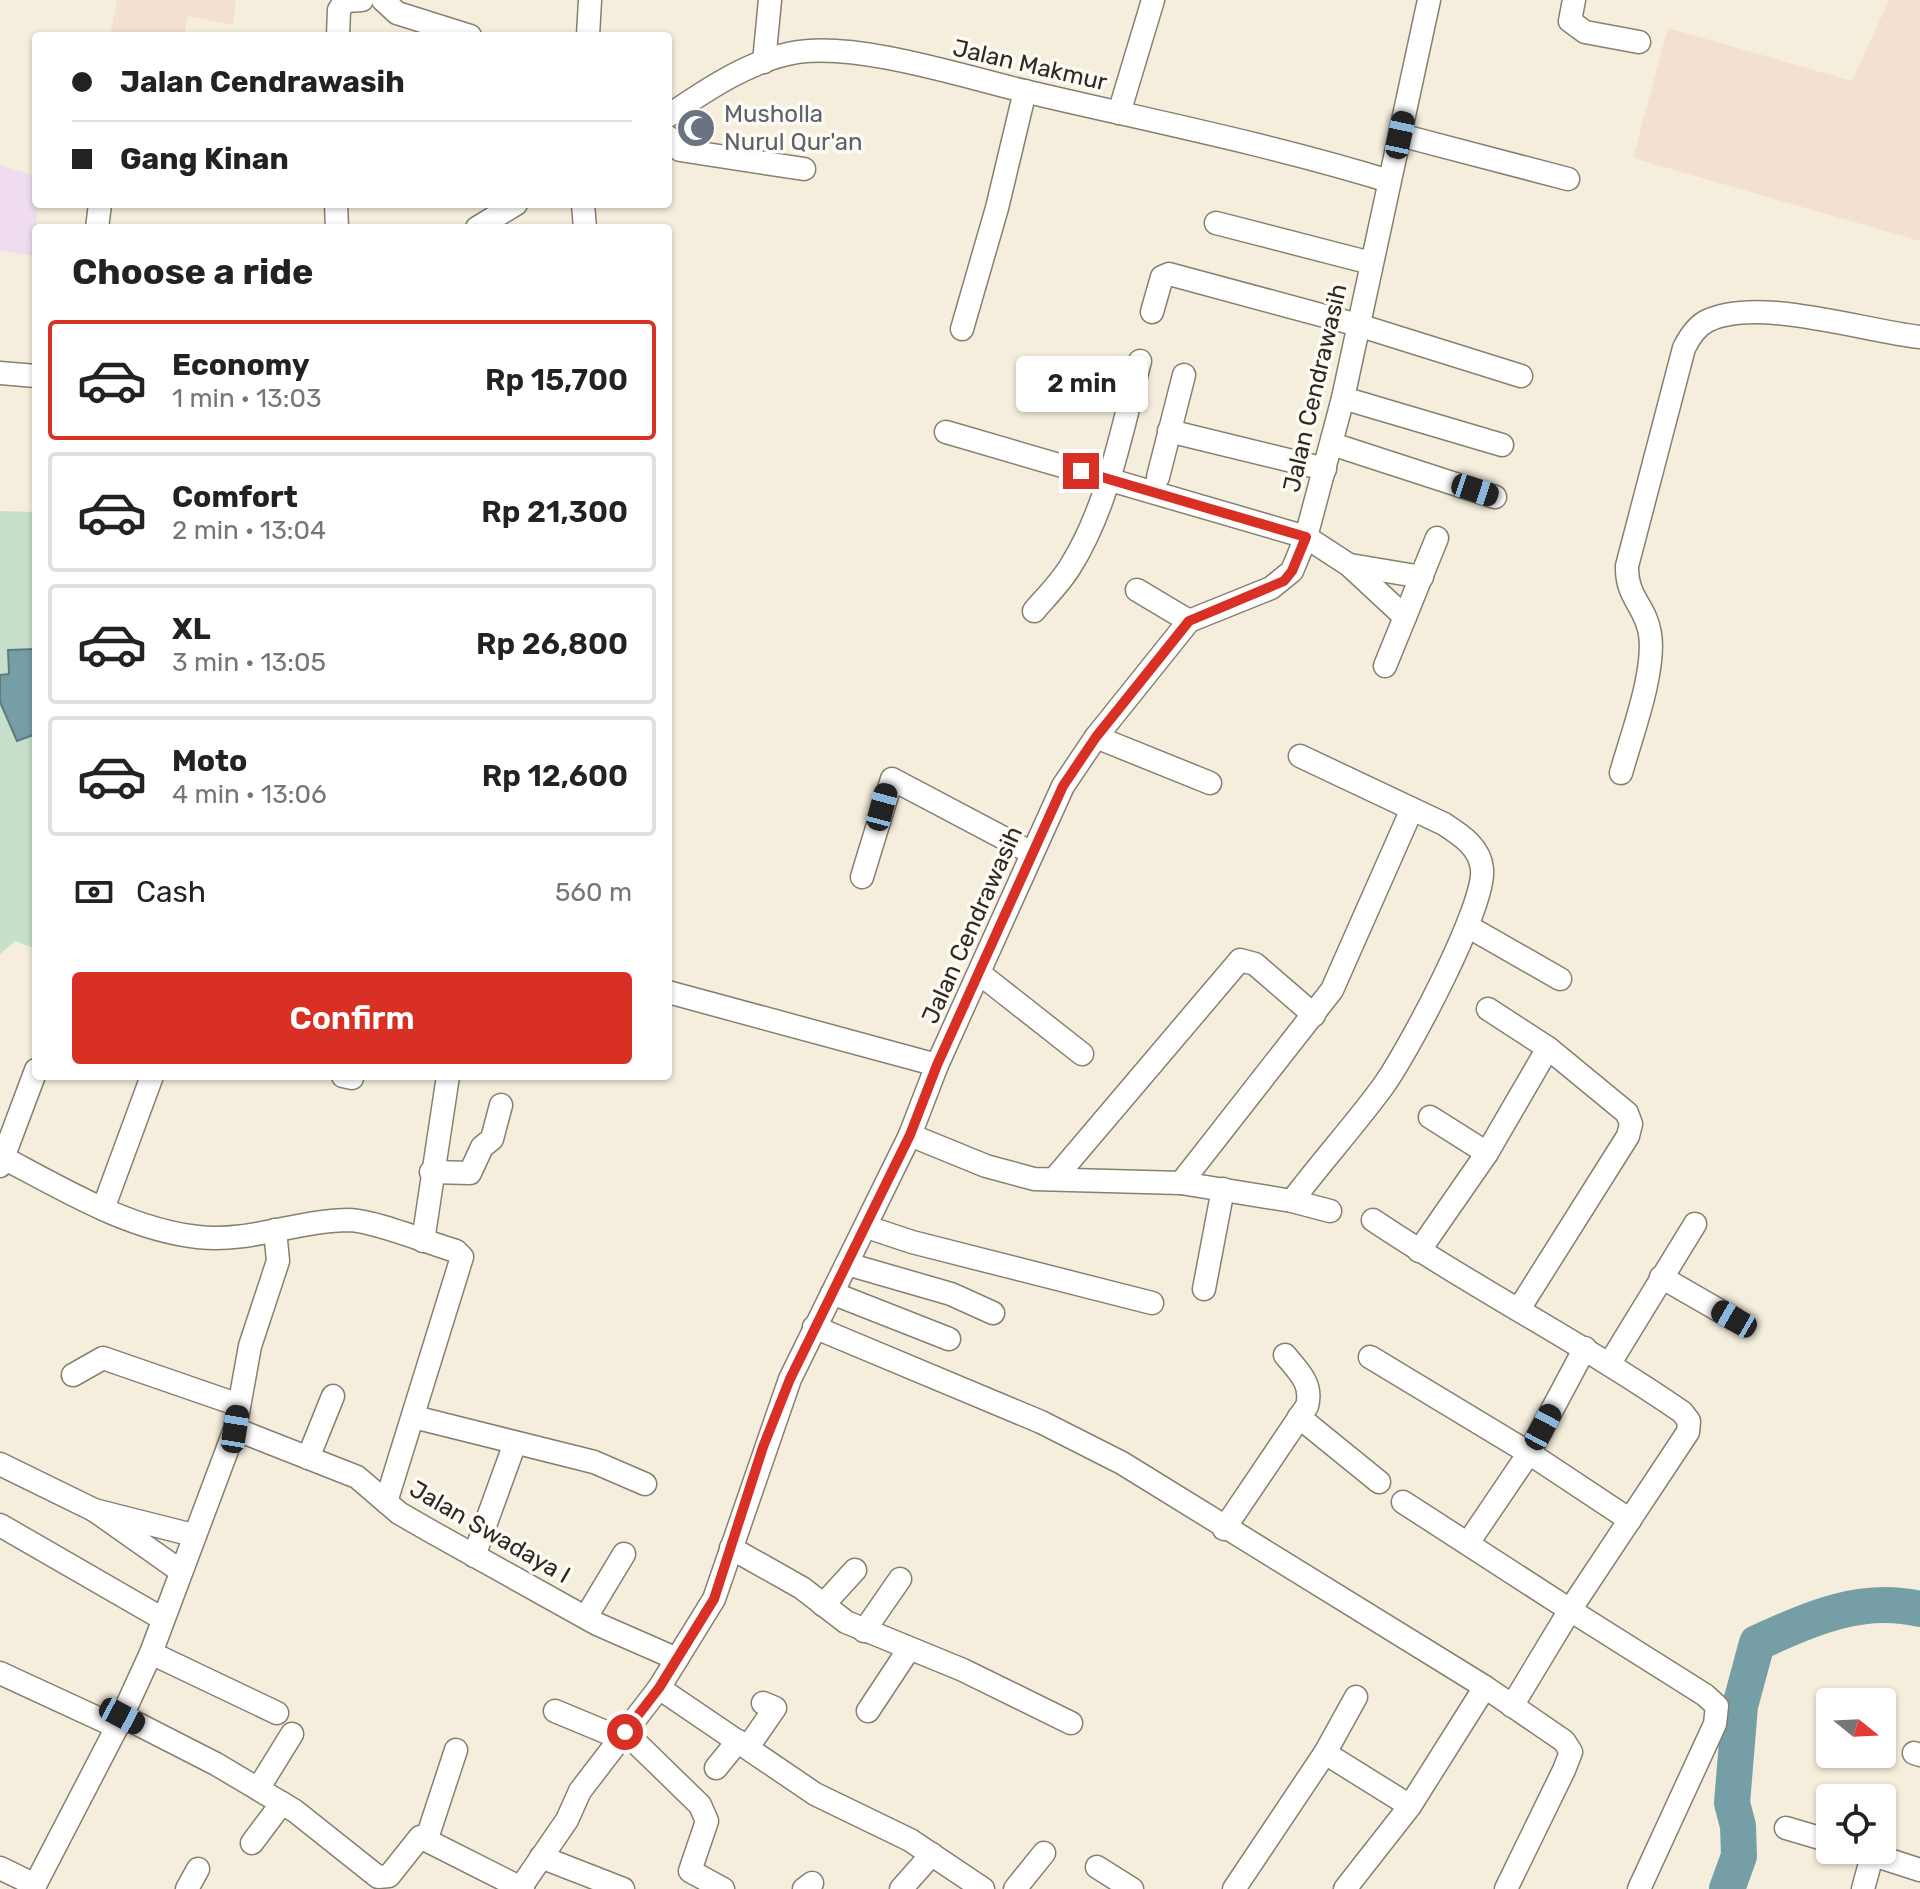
<!DOCTYPE html>
<html lang="en">
<head>
<meta charset="utf-8">
<style>
  :root { --surface:#fff; --page:#f2f2f2; --text:#222; --muted:#767676; --line:#e0e0e0; --accent:#d93025 }
  body { margin:0; font-family:Rubik,sans-serif; background:var(--page); color:var(--text); height:100vh; display:flex; flex-direction:column; font-size:30px; white-space:nowrap }
  * { box-sizing:border-box; margin:0 }
  p { font-size:26px; color:var(--muted) }
  .icon { flex:none; width:44px; height:44px; fill:none; stroke:currentColor; stroke-width:2; stroke-linecap:round; stroke-linejoin:round }
  .map { position:relative; flex:1; overflow:hidden }
  .details { position:absolute; left:32px; top:224px; width:640px; height:856px; display:flex; flex-direction:column; background:var(--surface); border-radius:8px; box-shadow:0 2px 6px #0004 }
  .details>* { flex:none }
  .top-card { position:absolute; left:32px; top:32px; width:640px; height:176px; border-radius:8px; box-shadow:0 2px 6px #0004; display:grid; align-content:center; height:176px; padding:0 40px; background:var(--surface) }
  .needle { width:52px; rotate:108deg }
  .buttons { position:absolute; left:1816px; top:1688px; display:grid; gap:16px }
  .buttons a { display:grid; place-items:center; width:80px; height:80px; border-radius:8px; background:var(--surface); box-shadow:0 2px 6px #0004; font-size:40px }
  .end { position:absolute; width:36px; height:36px; margin:-18px; border:10px solid #d93025; background:#fff; box-shadow:0 0 0 4px #fff }
  .from { border-radius:50% }
  .bubble { position:absolute; height:56px; border-radius:8px; background:var(--surface); box-shadow:0 2px 6px #0004; font-size:26px; font-weight:600; line-height:56px; text-align:center }
  .car { position:absolute; width:24px; height:48px; margin:-24px -12px; border-radius:10px; box-shadow:0 0 6px 2px #0007; background:linear-gradient(#222 24%,#8ab4d8 0 40%,#222 0 76%,#8ab4d8 0 86%,#222 0) }
  .top-card b { display:flex; align-items:center; gap:28px; height:76px; font-size:30px }
  .top-card b+b { border-top:2px solid var(--line) }
  .top-card i { width:20px; height:20px; background:var(--text) }
  ul { padding:0; list-style:none }
  li { display:flex; align-items:center; gap:24px; height:120px; margin:0 16px 12px; padding:0 24px; border:4px solid var(--line); border-radius:8px }
  li div { flex:1 }
  li b { display:block; font-size:30px }
  li em { font-style:normal; font-weight:600 }
  li.current { border-color:var(--accent) }
  li>.icon { width:72px; height:72px; stroke-width:1.5 }
  h2 { padding:0 40px; font-size:36px; line-height:96px }
  .pay { display:flex; align-items:center; gap:20px; height:88px; padding:0 40px; font-size:30px }
  .pay p { margin-inline-start:auto }
  .primary-button { display:flex; gap:16px; margin-top:auto; padding:16px 40px }
  .primary-button a { flex:1; height:92px; border-radius:8px; background:var(--accent); color:#fff; font-size:32px; font-weight:600; line-height:92px; text-align:center }
  .map>svg:first-child { display:block }
</style>
</head>
<body>
<div class="map">
<svg width="1920" height="1889" viewBox="0 0 1920 1889">
  <rect width="100%" height="100%" fill="#f5eedc"/>
  <g fill="#f4e0d1">
    <path d="M 117,0 L 236,0 L 233,25 L 188,16 L 184,36 L 110,36 Z"/>
    <path d="M 1889,0 L 1920,0 L 1920,241 L 1633,158 L 1668,28 L 1852,81 Z"/>
  </g>
  <path fill="#efddef" d="M 0,165 L 36,176 L 38,204 L 33,256 L 0,250 Z"/>
  <path fill="#c6e0cc" d="M 0,511 L 36,512 L 36,949 L 15,941 L 0,954 Z"/>
  <path fill="#769ea6" stroke="#607b7f" stroke-width="2" d="M 36,649 L 36,734 L 17,741 L 0,702 L 0,675 L 9,674 L 8,650 Z"/>
  <g fill="none" stroke-linecap="round" stroke-linejoin="round">
    <path stroke="#769ea6" stroke-width="36" d="M 1727,1889 L 1739,1856 L 1738,1826 L 1732,1803 L 1740,1706 L 1757,1643 C 1810,1619 1861,1595 1920,1609"/>
    <g stroke="#878070" stroke-width="25">
      <g id="street">
        <path d="M 383,0 L 397,13 L 470,36"/>
        <path d="M 1574,0 L 1570,21 L 1585,32 L 1639,42"/>
        <path d="M 338,36 L 339,10 L 345,1 L 362,0"/>
        <path d="M 588,36 L 590,0"/>
        <path d="M 764,62 L 770,0"/>
        <path d="M 1119,113 L 1153,0"/>
        <path d="M 668,116 C 706,90 752,59 798,52 C 860,43 962,76 1024,91 C 1147,120 1269,144 1389,181"/>
        <path d="M 1400,135 L 1568,179"/>
        <path d="M 668,137 L 680,150 L 804,169"/>
        <path d="M 336,204 L 337,228"/>
        <path d="M 583,204 L 585,228"/>
        <path d="M 1216,223 L 1371,263"/>
        <path d="M 97,228 L 100,204"/>
        <path d="M 477,228 L 516,204"/>
        <path d="M 1152,312 L 1162,277 L 1169,274 L 1358,325 L 1521,376"/>
        <path d="M 962,329 L 997,208 L 1025,91"/>
        <path d="M 0,373 L 36,376"/>
        <path d="M 1343,398 L 1502,445"/>
        <path d="M 1169,431 L 1325,469"/>
        <path d="M 946,432 L 1306,537 L 1349,565 L 1405,617"/>
        <path d="M 1332,444 L 1495,497"/>
        <path d="M 1158,477 L 1184,375"/>
        <path d="M 1350,565 L 1422,577"/>
        <path d="M 1137,590 L 1189,621"/>
        <path d="M 1034,611 C 1046,597 1060,583 1070,567 C 1108,507 1122,429 1140,361"/>
        <path d="M 1385,666 L 1437,538"/>
        <path d="M 1096,737 L 1210,783"/>
        <path d="M 1621,773 C 1631,737 1656,671 1650,634 C 1646,606 1626,598 1627,566 L 1684,348 C 1689,338 1697,326 1707,321 C 1758,296 1864,331 1920,337"/>
        <path d="M 862,877 L 892,779 L 1032,853"/>
        <path d="M 1469,927 L 1560,979"/>
        <path d="M 979,973 L 1082,1054"/>
        <path d="M 668,992 L 937,1065"/>
        <path d="M 1488,1009 L 1548,1048 L 1627,1113 L 1631,1124 L 1628,1136 L 1519,1309"/>
        <path d="M 343,1076 L 352,1078"/>
        <path d="M 1430,1117 L 1487,1153"/>
        <path d="M 910,1135 L 986,1166 L 1034,1179 L 1181,1183 L 1292,1201 L 1330,1211"/>
        <path d="M 0,1156 C 61,1188 127,1229 198,1237 C 250,1243 298,1220 350,1220 C 375,1221 429,1243 456,1251 L 462,1257 L 386,1502"/>
        <path d="M 0,1166 L 36,1070"/>
        <path d="M 431,1172 L 470,1173 L 482,1147 L 492,1139 L 501,1105"/>
        <path d="M 1055,1178 L 1240,960 L 1255,964 L 1314,1015"/>
        <path d="M 1181,1183 L 1332,990 L 1412,809"/>
        <path d="M 1292,1201 C 1321,1162 1355,1125 1384,1085 C 1407,1053 1486,906 1482,869 C 1480,847 1461,835 1444,824 L 1300,756"/>
        <path d="M 103,1209 L 152,1076"/>
        <path d="M 1373,1220 C 1474,1288 1582,1343 1682,1412 L 1689,1421 L 1688,1432 L 1570,1610 L 1705,1695 L 1717,1706 L 1715,1724 L 1639,1889"/>
        <path d="M 867,1227 L 912,1242 L 1152,1303"/>
        <path d="M 423,1241 L 448,1076"/>
        <path d="M 1419,1251 L 1487,1153 L 1548,1048"/>
        <path d="M 847,1264 L 951,1294 L 993,1313"/>
        <path d="M 1661,1277 L 1734,1319"/>
        <path d="M 1204,1289 L 1223,1189"/>
        <path d="M 832,1293 L 949,1339"/>
        <path d="M 814,1327 L 1041,1422 L 1122,1463 L 1485,1687 L 1564,1741 L 1571,1752 L 1564,1770 L 1506,1889"/>
        <path d="M 1370,1357 L 1529,1453 L 1630,1520"/>
        <path d="M 1610,1363 L 1695,1224"/>
        <path d="M 73,1375 L 103,1358 L 239,1405"/>
        <path d="M 414,1417 L 594,1462 L 645,1484"/>
        <path d="M 1299,1417 L 1379,1482"/>
        <path d="M 235,1429 L 357,1477 L 399,1513 L 432,1532 L 597,1624 L 677,1659"/>
        <path d="M 308,1458 L 333,1396"/>
        <path d="M 0,1464 L 94,1510"/>
        <path d="M 1403,1502 L 1570,1610 L 1512,1706"/>
        <path d="M 0,1525 L 163,1619"/>
        <path d="M 1224,1529 L 1307,1406 C 1313,1384 1299,1372 1285,1355"/>
        <path d="M 1468,1543 L 1529,1453 L 1585,1348"/>
        <path d="M 731,1548 L 802,1588 L 846,1622 L 963,1670 L 1071,1723"/>
        <path d="M 474,1556 L 515,1443"/>
        <path d="M 179,1570 L 94,1510 L 193,1535"/>
        <path d="M 823,1605 L 855,1570"/>
        <path d="M 586,1617 L 624,1554"/>
        <path d="M 864,1631 L 900,1579"/>
        <path d="M 151,1653 L 277,1713"/>
        <path d="M 0,1673 L 117,1727"/>
        <path d="M 659,1688 L 815,1794 L 910,1840 L 983,1889"/>
        <path d="M 555,1711 L 620,1738"/>
        <path d="M 868,1711 L 909,1649"/>
        <path d="M 122,1716 L 216,1764 L 295,1811 L 378,1877 L 389,1876 L 420,1837 L 523,1889"/>
        <path d="M 625,1732 L 700,1805 L 707,1821 L 690,1871 L 723,1889"/>
        <path d="M 748,1747 L 775,1708 L 763,1703"/>
        <path d="M 1325,1753 L 1410,1806"/>
        <path d="M 1914,1753 L 1920,1755"/>
        <path d="M 716,1768 L 738,1741"/>
        <path d="M 258,1789 L 292,1734"/>
        <path d="M 1786,1828 L 1830,1841"/>
        <path d="M 427,1838 L 456,1750"/>
        <path d="M 252,1843 L 282,1803"/>
        <path d="M 1858,1850 L 1920,1870"/>
        <path d="M 541,1857 L 623,1889"/>
        <path d="M 1097,1867 L 1132,1889"/>
        <path d="M 0,1868 L 35,1885"/>
        <path d="M 33,1889 L 117,1727 L 151,1653 L 235,1429 L 250,1346 L 278,1261 L 275,1230"/>
        <path d="M 187,1889 L 198,1869"/>
        <path d="M 516,1889 L 521,1887 L 567,1820 L 580,1791 L 659,1688 L 714,1599 L 790,1379 L 910,1135 L 937,1065 L 1063,786 L 1096,737 L 1189,621 L 1271,588 L 1292,571 L 1306,537 L 1343,398 L 1429,0"/>
        <path d="M 804,1889 L 812,1883"/>
        <path d="M 901,1889 L 932,1854"/>
        <path d="M 1015,1889 L 1044,1853"/>
        <path d="M 1234,1889 L 1325,1753 L 1356,1697"/>
        <path d="M 1345,1889 L 1410,1806 L 1485,1687"/>
        <path d="M 1863,1889 L 1869,1867"/>
      </g>
    </g>
    <use href="#street" stroke="#fff" stroke-width="22"/>
  </g>
  <g fill="none" stroke-linecap="round" stroke-linejoin="round">
    <path stroke="#d93025" stroke-width="10" d="M 625,1732 L 659,1688 L 714,1599 L 763,1447 L 790,1379 L 910,1135 L 937,1065 L 1063,786 L 1096,737 L 1189,621 L 1284,581 L 1292,571 L 1306,537 L 1081,471"/>
  </g>
  <defs>
    <g id="mosque-disc" transform="scale(2)"><circle r="9.5" fill="#6b7280" stroke="#fefbf4"/><path d="M3.5-4.9A6 6 0 1 0 3.5 4.9A5 5 0 1 1 3.5-4.9Z" fill="#fff"/></g>
  </defs>
  <g fill-rule="evenodd">
    <use href="#mosque-disc" x="696" y="128"/>
  </g>
  <g text-anchor="middle" stroke-width="7" stroke-linejoin="round" paint-order="stroke">
    <g font-size="24" fill="#2d2a24" stroke="#fefbf4">
      <text transform="translate(1030 65) rotate(13)" y="8">Jalan Makmur</text>
      <text transform="translate(1315 388) rotate(-77)" y="8">Jalan Cendrawasih</text>
      <text transform="translate(972 925) rotate(-66)" y="8">Jalan Cendrawasih</text>
      <text transform="translate(490 1532) rotate(30)" y="8">Jalan Swadaya I</text>
    </g>
    <g font-size="24" fill="#5b616d" stroke="#fefbf4" text-anchor="start">
      <text x="724" y="122">Musholla<tspan x="724" dy="28">Nurul Qur'an</tspan></text>
    </g>
  </g>
</svg>
<div class="buttons">
<a><svg class="needle" viewBox="-14 -14 28 28"><path d="M0-13l5 13h-10z" fill="#e53935"/><path d="M0 13l5-13h-10z" fill="#767676"/></svg></a>
<a><svg class="icon" aria-label="locate" viewBox="0 0 24 24"><circle cx="12" cy="12" r="6"/><path d="M12 2v4M12 18v4M2 12h4M18 12h4"/></svg></a>
</div>
<i class="end from" style="left:625px;top:1732px"></i>
<i class="end" style="left:1081px;top:471px"></i>
<div class="bubble" style="left:1016px;top:356px;width:132px">2 min</div>
<i class="car" style="left:1400px;top:135px;rotate:12deg"></i>
<i class="car" style="left:1475px;top:490px;rotate:108deg"></i>
<i class="car" style="left:882px;top:807px;rotate:15deg"></i>
<i class="car" style="left:1734px;top:1319px;rotate:300deg"></i>
<i class="car" style="left:1543px;top:1427px;rotate:28deg"></i>
<i class="car" style="left:235px;top:1429px;rotate:9deg"></i>
<i class="car" style="left:122px;top:1716px;rotate:118deg"></i>
<div class="top-card">
<b><i class="from"></i>Jalan Cendrawasih</b>
<b><i></i>Gang Kinan</b>
</div>
<section class="details">
<h2>Choose a ride</h2>
<ul>
<li class="current"><svg class="icon" aria-label="car" viewBox="0 0 24 24"><path d="M5 17H2v-5l4-1 3-4h7l3 4 3 1v5h-3M9 17h6M6 11h13"/><circle cx="7" cy="17" r="2"/><circle cx="17" cy="17" r="2"/></svg><div><b>Economy</b><p>1 min · 13:03</p></div><em>Rp 15,700</em></li>
<li><svg class="icon" aria-label="car" viewBox="0 0 24 24"><path d="M5 17H2v-5l4-1 3-4h7l3 4 3 1v5h-3M9 17h6M6 11h13"/><circle cx="7" cy="17" r="2"/><circle cx="17" cy="17" r="2"/></svg><div><b>Comfort</b><p>2 min · 13:04</p></div><em>Rp 21,300</em></li>
<li><svg class="icon" aria-label="car" viewBox="0 0 24 24"><path d="M5 17H2v-5l4-1 3-4h7l3 4 3 1v5h-3M9 17h6M6 11h13"/><circle cx="7" cy="17" r="2"/><circle cx="17" cy="17" r="2"/></svg><div><b>XL</b><p>3 min · 13:05</p></div><em>Rp 26,800</em></li>
<li><svg class="icon" aria-label="car" viewBox="0 0 24 24"><path d="M5 17H2v-5l4-1 3-4h7l3 4 3 1v5h-3M9 17h6M6 11h13"/><circle cx="7" cy="17" r="2"/><circle cx="17" cy="17" r="2"/></svg><div><b>Moto</b><p>4 min · 13:06</p></div><em>Rp 12,600</em></li>
</ul>
<div class="pay"><svg class="icon" aria-label="cash" viewBox="0 0 24 24"><path d="M3 7h18v10H3z"/><circle cx="12" cy="12" r="2"/></svg>Cash<p>560 m</p></div>
<div class="primary-button"><a>Confirm</a></div>
</section>
</div>
</body>
</html>
